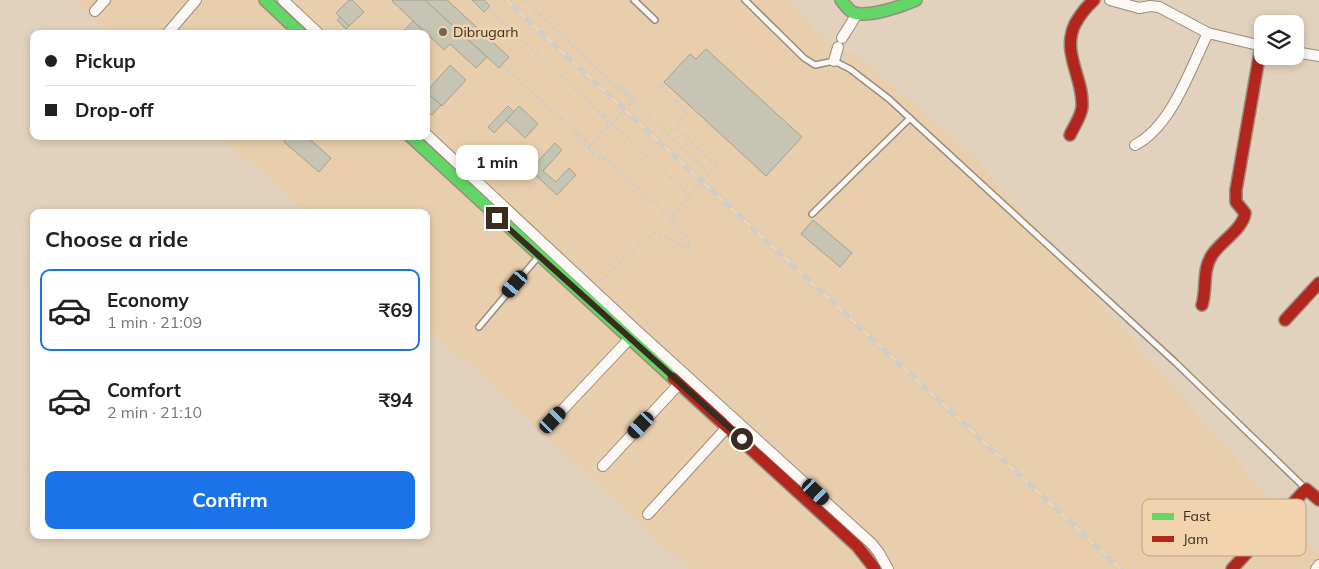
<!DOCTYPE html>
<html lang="en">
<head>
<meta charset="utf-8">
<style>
  :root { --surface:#fff; --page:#f6f6f6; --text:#202124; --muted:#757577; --line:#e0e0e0; --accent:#1a73e8 }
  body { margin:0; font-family:Mulish,sans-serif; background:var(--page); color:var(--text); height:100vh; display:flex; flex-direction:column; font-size:19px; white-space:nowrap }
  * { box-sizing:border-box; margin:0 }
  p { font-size:16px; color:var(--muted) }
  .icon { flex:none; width:28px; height:28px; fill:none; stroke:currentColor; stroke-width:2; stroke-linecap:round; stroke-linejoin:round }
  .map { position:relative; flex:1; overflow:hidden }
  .side { position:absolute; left:30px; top:209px; width:400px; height:330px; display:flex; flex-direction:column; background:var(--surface); border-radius:10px; box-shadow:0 2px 8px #0003 }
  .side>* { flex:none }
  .hud { position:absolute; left:30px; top:30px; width:400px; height:110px; border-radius:10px; box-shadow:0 2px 8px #0003; display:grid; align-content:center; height:110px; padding:0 15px; background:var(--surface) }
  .tools { position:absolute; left:1254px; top:15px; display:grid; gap:10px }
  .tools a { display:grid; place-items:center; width:50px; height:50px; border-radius:10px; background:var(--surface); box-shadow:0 2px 8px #0003; font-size:25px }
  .end { position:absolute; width:22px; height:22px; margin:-11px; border:6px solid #382d1e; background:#fff; box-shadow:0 0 0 2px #fff }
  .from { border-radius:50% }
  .bubble { position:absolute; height:35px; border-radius:10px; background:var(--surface); box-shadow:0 2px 8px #0003; font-size:16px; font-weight:700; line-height:35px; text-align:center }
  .car { position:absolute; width:15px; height:30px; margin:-15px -8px; border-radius:6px; box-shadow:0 0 4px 1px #0007; background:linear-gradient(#222 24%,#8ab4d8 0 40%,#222 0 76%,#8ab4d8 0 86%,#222 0) }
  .hud b { display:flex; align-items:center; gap:18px; height:48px; font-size:19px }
  .hud b+b { border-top:1px solid var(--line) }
  .hud i { width:12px; height:12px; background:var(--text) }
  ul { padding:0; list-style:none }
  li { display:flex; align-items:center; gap:15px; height:82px; margin:0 10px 8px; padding:0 5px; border:2px solid transparent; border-radius:10px }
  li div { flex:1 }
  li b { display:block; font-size:19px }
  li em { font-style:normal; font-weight:700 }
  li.active { border-color:var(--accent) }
  li>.icon { width:45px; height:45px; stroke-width:1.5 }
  h2 { padding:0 15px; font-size:22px; line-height:60px }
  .button { display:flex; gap:10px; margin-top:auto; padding:10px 15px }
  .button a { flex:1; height:58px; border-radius:10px; background:var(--accent); color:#fff; font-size:20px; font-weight:700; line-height:58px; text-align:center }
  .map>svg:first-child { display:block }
</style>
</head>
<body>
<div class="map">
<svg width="1319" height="569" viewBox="0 0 1319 569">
  <rect width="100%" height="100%" fill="#e2d2bd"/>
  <path fill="#e8ceac" d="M 73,0 L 789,0 L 819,35 L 858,56 L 974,157 L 1319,555 L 1319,569 L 690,569 L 426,325 L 426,212 L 305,212 L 222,136 L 426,136 L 426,34 L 110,34 Z"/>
  <g fill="#c6c4b3" stroke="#a4a292">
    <path d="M 349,0 L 352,0 L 364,12 L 349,26 L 336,13 Z"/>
    <path d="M 393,0 L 425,0 L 487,57 L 476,68 L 450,44 L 444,50 L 392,1 Z"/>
    <path d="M 425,0 L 447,0 L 509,57 L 499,68 Z"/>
    <path d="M 472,0 L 484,0 L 490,6 L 484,12 Z"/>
    <path d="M 340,17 L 349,26 L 346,29 L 337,20 Z"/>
    <path d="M 413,21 L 429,36 L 426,40 L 426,34 L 401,34 Z"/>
    <path d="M 706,49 L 802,137 L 766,176 L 664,82 L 690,54 L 696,59 Z"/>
    <path d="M 450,65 L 466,80 L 442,106 L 426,92 Z"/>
    <path d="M 426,92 L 441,105 L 432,115 L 426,110 Z"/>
    <path d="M 508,106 L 514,112 L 494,133 L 488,127 Z"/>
    <path d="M 519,106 L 538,124 L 525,138 L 506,120 Z"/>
    <path d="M 289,136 L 306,136 L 331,158 L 319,172 L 284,142 Z"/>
    <path d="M 555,143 L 562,150 L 543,171 L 556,182 L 569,168 L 576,175 L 557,195 L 530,170 Z"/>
    <path d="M 813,220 L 852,253 L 840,267 L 801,234 Z"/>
  </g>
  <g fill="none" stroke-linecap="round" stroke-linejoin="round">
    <g stroke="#998d7d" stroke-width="8">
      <g id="lane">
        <path d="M 634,0 L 655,20"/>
        <path d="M 745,0 L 804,58 L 815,65 L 834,61 L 850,69 L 889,99 L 1176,363 L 1305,488"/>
        <path d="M 812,214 L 910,118"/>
        <path d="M 479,327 L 538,257"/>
      </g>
    </g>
    <g stroke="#998d7d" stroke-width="12">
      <g id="street">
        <path d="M 283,0 L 319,34"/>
        <path d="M 1110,0 L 1139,8 L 1150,6 L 1159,7 L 1208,33 L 1262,46"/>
        <path d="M 95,11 L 105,0"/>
        <path d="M 167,34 L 196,0"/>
        <path d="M 842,38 L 857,14"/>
        <path d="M 1295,52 L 1319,56"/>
        <path d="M 834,61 L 838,47"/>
        <path d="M 426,134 L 636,330 L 872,544 L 879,553 L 888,569"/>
        <path d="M 1135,145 C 1172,126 1190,69 1208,33"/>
        <path d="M 553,420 L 633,335"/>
        <path d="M 603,466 L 679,384"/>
        <path d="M 648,514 L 731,423"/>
        <path d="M 1316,569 L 1319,565"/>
      </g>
    </g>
    <g stroke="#998d7d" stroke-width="14">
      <g id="fast">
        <path d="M 265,0 L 301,34"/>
        <path d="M 841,0 C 844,4 848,9 852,12 C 866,19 902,6 916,0"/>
        <path d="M 410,136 L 673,378"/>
      </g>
    </g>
    <g stroke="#998d7d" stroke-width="14">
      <g id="jam">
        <path d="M 1070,135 C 1074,126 1081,117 1082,107 C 1084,78 1061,53 1075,24 C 1080,15 1086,7 1094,0"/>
        <path d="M 1202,305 C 1207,289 1202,270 1212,255 C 1221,241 1243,229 1245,213 L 1236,202 L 1236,190 L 1261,46"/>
        <path d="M 1285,320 L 1319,283"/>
        <path d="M 673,378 L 857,546 L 875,569"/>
        <path d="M 1232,569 L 1306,489 L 1319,500"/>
      </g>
    </g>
    <g stroke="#d1ccc6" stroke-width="2" stroke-dasharray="4 2.5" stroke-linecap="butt">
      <path d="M 524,0 L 710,174"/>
      <path d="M 488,8 L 690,196"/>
      <path d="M 502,65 L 668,215 L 673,223"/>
      <path d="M 619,89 L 621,86 L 635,99"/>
      <path d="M 599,111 L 598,113 L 610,125"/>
      <path d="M 577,134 L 575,136 L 601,160 L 603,158"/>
      <path d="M 599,282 L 650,235 L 658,233 L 688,249 L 690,245 C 687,231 669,227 675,212 L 716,166 L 676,128 L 688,113 L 660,86 L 668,85"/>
    </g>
    <use href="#lane" stroke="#fbf8f5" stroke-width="5"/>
    <use href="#street" stroke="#fbf8f5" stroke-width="10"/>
    <use href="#fast" stroke="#63d668" stroke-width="11"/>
    <use href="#jam" stroke="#b3261e" stroke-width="11"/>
    <g stroke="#d1ccc6" stroke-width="5">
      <path id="rail" d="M 506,0 L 1121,569"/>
    </g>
    <use href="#rail" stroke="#f1d4ae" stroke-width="3" stroke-dasharray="9" stroke-linecap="butt"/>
    <path stroke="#d1ccc6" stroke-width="2" stroke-dasharray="4 2.5" stroke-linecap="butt" d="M 588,148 L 635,99"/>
  </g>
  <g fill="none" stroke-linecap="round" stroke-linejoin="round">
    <path stroke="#382d1e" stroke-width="6" d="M 497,218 L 742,439"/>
  </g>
  <circle fill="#746756" stroke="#f1d4ae" stroke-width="2" cx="443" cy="32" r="5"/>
  <g text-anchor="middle" stroke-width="5" stroke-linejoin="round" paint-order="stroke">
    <g font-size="14" fill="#382d1e" stroke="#f1d4ae" text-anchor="start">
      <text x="453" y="37">Dibrugarh</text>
    </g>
  </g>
  <rect x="1142" y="499" width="164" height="57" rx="8" fill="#f1d4ae" stroke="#baa283" stroke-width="1"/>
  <rect x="1152" y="513" width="22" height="7" fill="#63d668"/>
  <rect x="1152" y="536" width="22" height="6" fill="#b3261e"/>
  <g font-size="14" fill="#382d1e">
    <text x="1183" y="521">Fast</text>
    <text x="1183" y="544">Jam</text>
  </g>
</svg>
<div class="tools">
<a><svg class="icon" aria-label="layers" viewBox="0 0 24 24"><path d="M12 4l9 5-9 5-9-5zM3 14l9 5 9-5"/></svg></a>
</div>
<i class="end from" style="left:742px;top:439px"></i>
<i class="end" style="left:497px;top:218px"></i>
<div class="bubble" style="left:456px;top:145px;width:82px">1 min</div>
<i class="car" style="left:515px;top:284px;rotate:220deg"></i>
<i class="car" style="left:553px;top:420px;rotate:44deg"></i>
<i class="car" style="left:641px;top:425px;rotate:223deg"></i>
<i class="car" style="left:816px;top:492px;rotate:133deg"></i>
<div class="hud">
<b><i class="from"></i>Pickup</b>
<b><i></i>Drop-off</b>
</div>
<section class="side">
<h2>Choose a ride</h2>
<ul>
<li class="active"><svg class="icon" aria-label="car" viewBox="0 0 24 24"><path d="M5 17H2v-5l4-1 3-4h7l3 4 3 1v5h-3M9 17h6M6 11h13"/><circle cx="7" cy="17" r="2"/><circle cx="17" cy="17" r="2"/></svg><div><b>Economy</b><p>1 min · 21:09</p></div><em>₹69</em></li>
<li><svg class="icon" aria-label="car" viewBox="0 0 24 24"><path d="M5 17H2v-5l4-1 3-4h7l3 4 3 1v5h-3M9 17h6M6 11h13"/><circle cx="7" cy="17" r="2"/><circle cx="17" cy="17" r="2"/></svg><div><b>Comfort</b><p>2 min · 21:10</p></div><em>₹94</em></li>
</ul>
<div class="button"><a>Confirm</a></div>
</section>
</div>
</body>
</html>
